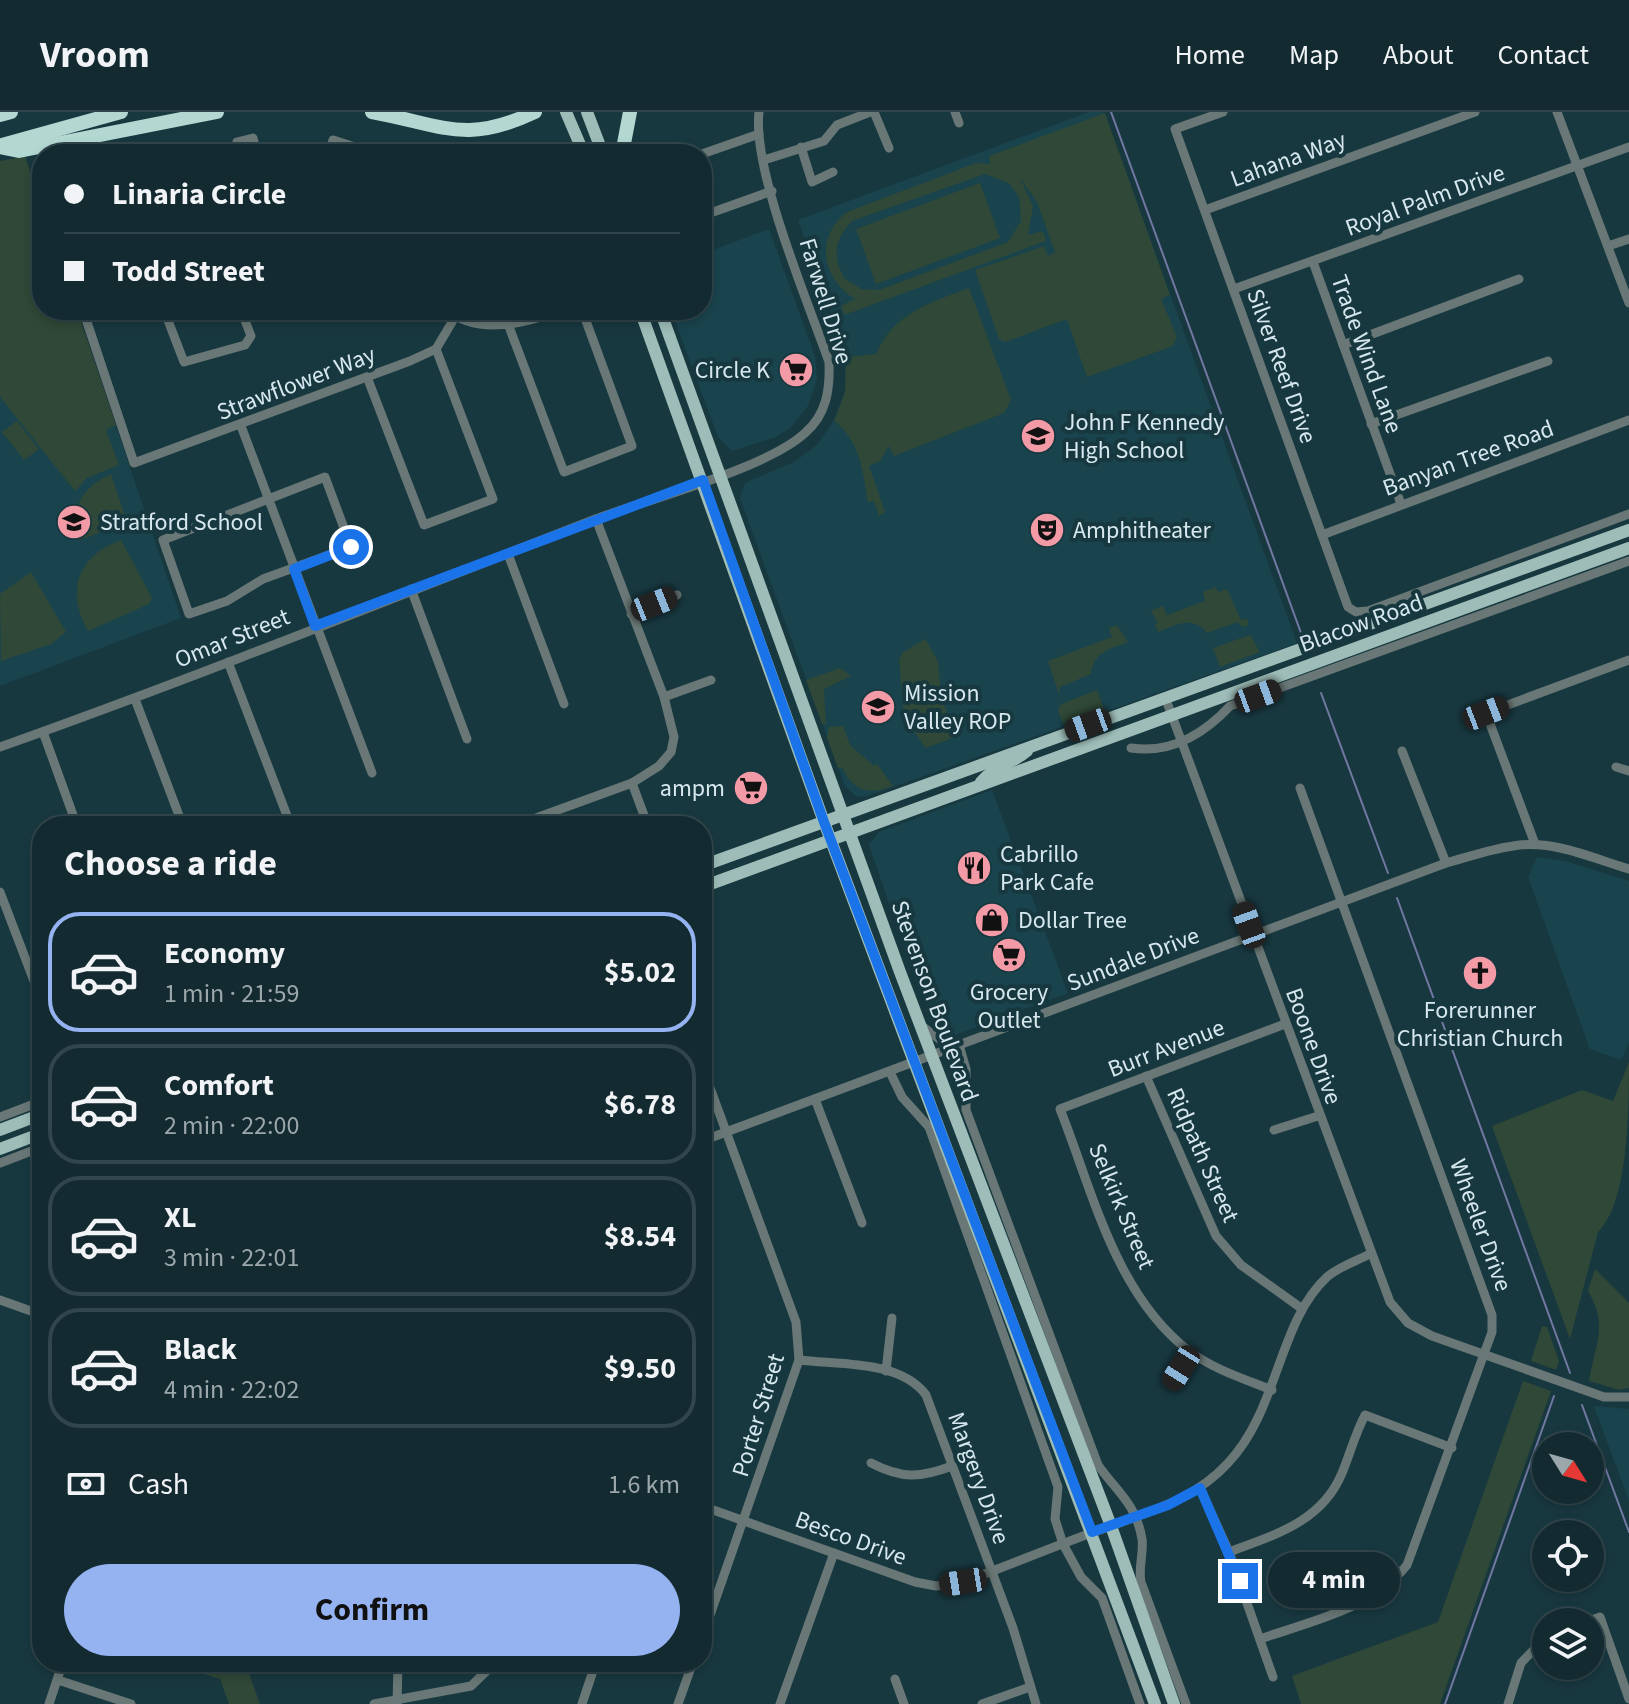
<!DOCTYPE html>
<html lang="en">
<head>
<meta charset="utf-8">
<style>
  :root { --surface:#122a30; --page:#1f363c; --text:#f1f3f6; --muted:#9ca7ab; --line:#31464c; --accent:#95b2f1 }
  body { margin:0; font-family:"Source Sans 3",sans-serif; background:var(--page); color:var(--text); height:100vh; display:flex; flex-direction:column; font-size:30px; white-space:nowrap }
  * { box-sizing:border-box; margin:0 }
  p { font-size:26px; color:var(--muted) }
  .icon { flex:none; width:44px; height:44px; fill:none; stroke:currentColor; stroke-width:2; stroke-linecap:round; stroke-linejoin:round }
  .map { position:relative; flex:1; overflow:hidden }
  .details { position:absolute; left:32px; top:704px; width:680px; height:856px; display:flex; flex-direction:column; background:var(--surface); border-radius:32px; box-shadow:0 4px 12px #0003,0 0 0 2px var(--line) }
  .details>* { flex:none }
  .top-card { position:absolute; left:32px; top:32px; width:680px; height:176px; border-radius:32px; box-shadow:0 4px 12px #0003,0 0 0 2px var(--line); display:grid; align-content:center; height:176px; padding:0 32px; background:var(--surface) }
  .needle { width:52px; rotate:127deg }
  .controls { position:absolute; left:1532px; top:1320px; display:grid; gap:16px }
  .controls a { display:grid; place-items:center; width:72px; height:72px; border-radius:50%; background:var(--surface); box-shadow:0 4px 12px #0003,0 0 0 2px var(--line); font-size:40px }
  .end { position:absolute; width:36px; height:36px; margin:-18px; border:10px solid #1a73e8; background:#fff; box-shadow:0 0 0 4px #fff }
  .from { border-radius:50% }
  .bubble { position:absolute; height:56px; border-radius:28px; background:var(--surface); box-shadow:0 4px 12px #0003,0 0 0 2px var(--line); font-size:26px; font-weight:700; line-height:56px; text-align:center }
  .car { position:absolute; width:24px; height:48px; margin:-24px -12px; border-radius:10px; box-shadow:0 0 6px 2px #0007; background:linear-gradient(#222 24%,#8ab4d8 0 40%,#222 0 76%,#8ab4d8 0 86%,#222 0) }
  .top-card b { display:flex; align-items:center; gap:28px; height:76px; font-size:30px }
  .top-card b+b { border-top:2px solid var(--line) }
  .top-card i { width:20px; height:20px; background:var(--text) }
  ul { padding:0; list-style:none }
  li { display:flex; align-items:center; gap:24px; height:120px; margin:0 16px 12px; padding:0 16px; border:4px solid var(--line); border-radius:32px }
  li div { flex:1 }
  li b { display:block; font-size:30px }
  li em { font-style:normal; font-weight:700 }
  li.active { border-color:var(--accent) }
  li>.icon { width:72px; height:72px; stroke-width:1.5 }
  h2 { padding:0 32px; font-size:36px; line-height:96px }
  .pay { display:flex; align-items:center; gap:20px; height:88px; padding:0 32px; font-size:30px }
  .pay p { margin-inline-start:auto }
  .action { display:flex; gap:16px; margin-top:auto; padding:16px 32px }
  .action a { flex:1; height:92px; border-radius:48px; background:var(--accent); color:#111; font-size:32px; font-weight:700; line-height:92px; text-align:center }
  header { display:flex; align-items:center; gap:48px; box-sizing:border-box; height:112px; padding:0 40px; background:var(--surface); border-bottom:2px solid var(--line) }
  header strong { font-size:38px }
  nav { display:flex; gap:44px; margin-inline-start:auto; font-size:28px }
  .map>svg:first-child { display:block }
</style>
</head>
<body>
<header>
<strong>Vroom</strong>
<nav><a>Home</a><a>Map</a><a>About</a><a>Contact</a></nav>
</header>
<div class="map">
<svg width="1629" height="1592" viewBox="0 0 1629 1592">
  <rect width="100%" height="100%" fill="#183840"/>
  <g fill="#19444e">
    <path d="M 1089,0 L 1104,0 L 1297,531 L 865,685 L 856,684 L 845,674 L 740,386 L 745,371 L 794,350 L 817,333 L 834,308 L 845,280 L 846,245 L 798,108 Z"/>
    <path d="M 769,117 L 815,244 L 817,267 L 808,294 L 791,315 L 776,325 L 732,339 L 718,325 L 671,198 L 702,198 L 702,142 Z"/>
    <path d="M 84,220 L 181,506 L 0,574 L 0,276 Z"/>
    <path d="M 992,678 L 1068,881 L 947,926 L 921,884 L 869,733 L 879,720 Z"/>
    <path d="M 1537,745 L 1565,749 L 1629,769 L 1629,931 L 1621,948 L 1590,937 L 1528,765 Z"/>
    <path d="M 1594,1294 L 1629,1297 L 1629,1389 Z"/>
  </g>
  <g fill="#2f4837" fill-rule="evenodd">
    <path d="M 1105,1 L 1170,183 L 1161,187 L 1177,225 L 1173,234 L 1087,265 L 1067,207 L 1005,230 L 999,227 L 975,158 L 1044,134 L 1048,144 L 1055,140 L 1037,90 L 1020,66 L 1033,94 L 1028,123 L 1043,119 L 1046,129 L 844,203 L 841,194 L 855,187 C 822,166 814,126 847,100 L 976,51 L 990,52 L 989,44 ZM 985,62 L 1009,71 L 1019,85 L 1021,109 L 1008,130 L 879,178 L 861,177 L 844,166 C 832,144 835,127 852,109 Z"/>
    <path d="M 25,44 L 42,94 L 42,198 L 77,198 L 116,313 L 106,318 L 119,353 L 87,366 L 75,379 L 0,285 L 0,49 Z"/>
    <path d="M 980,71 L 1000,126 L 876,172 L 856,117 Z"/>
    <path d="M 969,176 L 1011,288 L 1004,301 L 894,344 L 889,334 L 880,349 L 869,354 L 885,400 L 879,404 L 874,389 L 868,390 C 863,360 860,328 834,309 L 845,280 L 846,245 L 876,242 C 893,201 932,190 969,176 Z"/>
    <path d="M 17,309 L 39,337 L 24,348 L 2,320 Z"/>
    <path d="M 111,362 L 127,410 L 78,429 C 69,398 81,375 111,362 Z"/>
    <path d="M 121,428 L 152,486 L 149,492 L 88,519 C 65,478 78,444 121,428 Z"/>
    <path d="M 31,460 L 66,520 L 51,532 L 1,549 L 0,482 Z"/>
    <path d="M 1216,475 L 1218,480 L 1227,477 L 1241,508 L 1248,507 L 1248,513 L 1242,515 L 1238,510 L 1207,521 C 1193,503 1176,513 1158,520 L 1155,512 L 1158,511 L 1151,499 L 1163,494 L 1167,503 L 1205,489 L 1203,480 Z"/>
    <path d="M 1117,513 L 1128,530 C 1110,537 1093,540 1091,562 L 1060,575 L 1059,582 L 1048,549 L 1112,525 L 1109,516 Z"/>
    <path d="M 1250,523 L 1260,540 L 1220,555 L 1213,536 Z"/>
    <path d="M 925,527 L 938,549 L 941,583 L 955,625 L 926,636 L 904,606 L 899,548 L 902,541 Z"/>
    <path d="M 840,556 L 851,564 L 824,577 L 826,612 L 822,612 L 806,568 Z"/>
    <path d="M 1097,578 L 1104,597 L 1063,612 L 1058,598 L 1061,592 Z"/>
    <path d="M 843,614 L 850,633 L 874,654 L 877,652 L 893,674 C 871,683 852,680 842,655 L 838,656 L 827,626 L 829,615 Z"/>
    <path d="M 1629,950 C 1629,995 1629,1091 1598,1120 L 1570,1227 L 1492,1014 L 1582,978 L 1613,989 Z"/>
    <path d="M 1595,1157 L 1629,1191 L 1629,1276 L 1620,1278 L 1589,1269 C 1595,1231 1609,1215 1588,1179 Z"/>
    <path d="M 1542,1214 L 1547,1215 L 1559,1249 L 1556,1258 L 1531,1249 Z"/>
    <path d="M 1523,1269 L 1551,1279 L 1440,1592 L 1301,1592 L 1292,1564 L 1438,1510 Z"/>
    <path d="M 166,1550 L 245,1550 L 260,1592 L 229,1592 L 220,1567 Z"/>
  </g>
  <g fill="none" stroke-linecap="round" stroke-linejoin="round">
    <g stroke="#7178a2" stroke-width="2">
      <path d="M 1111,0 L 1301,521"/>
      <path d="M 1321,581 L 1388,761"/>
      <path d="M 1397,786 L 1570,1261"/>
      <path d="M 1582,1293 L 1629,1420"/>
      <path d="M 1445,1592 L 1554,1284"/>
    </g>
    <g stroke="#697876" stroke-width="9">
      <path d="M 874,0 L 889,36"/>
      <path d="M 955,0 L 959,11"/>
      <path d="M 1223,0 L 1175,17 L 1348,495 L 1356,500 L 1368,499 L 1629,402"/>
      <path d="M 1557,0 L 1629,191"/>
      <path d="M 801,35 L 812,70 L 833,60"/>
      <path d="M 239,42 L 237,30 L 253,26 L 257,42"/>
      <path d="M 329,42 L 333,28 L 355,35 L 353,42"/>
      <path d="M 702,42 L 759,22"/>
      <path d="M 764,48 L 824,29 L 837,13 L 870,0"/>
      <path d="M 1205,98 L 1475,0"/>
      <path d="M 702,104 L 772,79"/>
      <path d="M 1608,134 L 1629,127"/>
      <path d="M 1313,150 L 1401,392"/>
      <path d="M 1234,177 L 1629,35"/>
      <path d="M 83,198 L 134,351 L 410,249 L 436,237 L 455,205"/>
      <path d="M 164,198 L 184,250 L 245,233 L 251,224 L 241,198"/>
      <path d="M 324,198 L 327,201 L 339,198"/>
      <path d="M 446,198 C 479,224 526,211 562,198"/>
      <path d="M 506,198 L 508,212 L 564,360 L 632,334 L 582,198"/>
      <path d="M 508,212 L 516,203 L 534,198"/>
      <path d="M 1343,233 L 1519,167"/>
      <path d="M 367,265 L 424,413 L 493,387 L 436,237"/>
      <path d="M 1371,312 L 1548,249"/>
      <path d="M 241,314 L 372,661"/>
      <path d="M 325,365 L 351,435 L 263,467 L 227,489 L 189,502 L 163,428 Z"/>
      <path d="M 1322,423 L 1629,308"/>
      <path d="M 508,442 L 564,592"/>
      <path d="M 411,477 L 467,627"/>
      <path d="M 631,502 L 677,483"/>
      <path d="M 228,550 L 291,714"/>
      <path d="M 664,585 L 711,568"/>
      <path d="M 1165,585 L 1390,1190 L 1408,1211 L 1432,1224 L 1604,1285 L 1629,1285"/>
      <path d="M 135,587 L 183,714"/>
      <path d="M 43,620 L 77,714"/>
      <path d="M 0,635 C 199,564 396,485 593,408 C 648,387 766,357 805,321 C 827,302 830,277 829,250 C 808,190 752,58 759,0"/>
      <path d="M 1131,636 C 1171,642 1203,623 1230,594 L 1629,449"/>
      <path d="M 1402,639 L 1446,751"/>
      <path d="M 1616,655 L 1629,659"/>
      <path d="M 632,671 L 648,714"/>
      <path d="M 514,714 L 632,671 L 659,654 L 671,640 L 674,625 L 664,585 L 596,407"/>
      <path d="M 1535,732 L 1486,601 L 1629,548"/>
      <path d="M 0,780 L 42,890"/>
      <path d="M 922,914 L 951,936"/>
      <path d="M 959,933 L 966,957 L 966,998 L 1098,1353 C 1116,1379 1136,1391 1142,1427 C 1144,1441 1138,1455 1141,1470 L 1186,1592"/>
      <path d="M 702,954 L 796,1210 L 799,1248 L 702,1526"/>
      <path d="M 890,960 L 902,985 L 929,1015 L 1058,1375 L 1055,1407 L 1063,1432 L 1081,1465 L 1102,1486 L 1140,1592"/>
      <path d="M 1146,964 L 1216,1124 L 1241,1153 L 1301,1196"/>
      <path d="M 815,987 L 862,1111"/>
      <path d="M 0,1005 L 42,989"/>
      <path d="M 1274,1018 L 1318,1004"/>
      <path d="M 702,1029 L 1446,751 C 1468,745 1491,737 1513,734 C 1552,727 1592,746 1629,757"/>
      <path d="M 0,1051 L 42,1035"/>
      <path d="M 0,1188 L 42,1203"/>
      <path d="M 42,1217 L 38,1233 L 42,1257"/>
      <path d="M 799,1248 C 840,1253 900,1248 926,1283 L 1013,1516 L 1036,1592"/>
      <path d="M 886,1259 L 892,1206"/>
      <path d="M 1171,1271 L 1191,1240"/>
      <path d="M 1272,1278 C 1244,1267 1213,1257 1189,1239 C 1115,1182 1093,1080 1060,997 L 1285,912"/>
      <path d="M 871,1351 C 902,1367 920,1366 952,1354"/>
      <path d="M 1200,1376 L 1229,1440 L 1273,1565"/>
      <path d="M 702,1394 L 915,1470 L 936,1474 L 963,1470 C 1007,1454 1050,1436 1094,1420 C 1141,1402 1193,1390 1228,1351 C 1279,1297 1278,1210 1327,1165 C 1338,1155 1356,1149 1370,1142"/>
      <path d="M 1229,1440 C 1274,1423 1322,1410 1342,1361 C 1350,1342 1355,1322 1365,1303 L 1452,1336"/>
      <path d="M 1587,1510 L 1600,1505 L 1629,1587"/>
      <path d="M 1260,1527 C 1311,1509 1372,1497 1407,1453 L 1492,1220 L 1492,1203 L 1300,676"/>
      <path d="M 895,1567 L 904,1592"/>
      <path d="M 58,1568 L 131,1592"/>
      <path d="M 49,1592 L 63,1550"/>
      <path d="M 374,1592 L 471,1574 L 496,1550"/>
      <path d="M 397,1592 L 398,1550"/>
      <path d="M 582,1592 L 596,1550"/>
      <path d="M 678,1592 L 693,1550"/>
      <path d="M 780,1592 L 834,1441"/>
      <path d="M 982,1592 L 1030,1575"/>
      <path d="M 1508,1592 L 1521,1551 L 1546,1525"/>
    </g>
    <g stroke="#9ebdb8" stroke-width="12">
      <path d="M 566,0 L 584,42"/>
      <path d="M 587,0 L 603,42"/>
      <path d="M 640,198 L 824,710 L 1155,1592"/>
      <path d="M 660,198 L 900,860 L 1111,1414 L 1174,1592"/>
      <path d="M 981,670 C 994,654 1012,652 1027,639"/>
      <path d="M 702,754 L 1629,418"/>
      <path d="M 702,775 L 1629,436"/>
      <path d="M 0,1018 L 42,1002"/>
      <path d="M 0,1037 L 42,1021"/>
    </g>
    <g stroke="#b3d8d2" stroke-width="14">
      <path d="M 372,0 C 443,13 465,33 535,0"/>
      <path d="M 0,3 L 11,0"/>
      <path d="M 2,33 L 121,0"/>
      <path d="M 0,35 L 19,39 L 217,0"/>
      <path d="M 622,42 L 630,0"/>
    </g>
  </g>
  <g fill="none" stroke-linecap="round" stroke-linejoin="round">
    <path stroke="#1a73e8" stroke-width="10" d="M 351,435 L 294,457 L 315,514 L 703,368 L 824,710 L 1092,1420 L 1168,1393 L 1200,1376 L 1240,1469"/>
  </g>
  <defs>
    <g id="supermarket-disc" transform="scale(1.8)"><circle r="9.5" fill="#f39aa7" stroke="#183840"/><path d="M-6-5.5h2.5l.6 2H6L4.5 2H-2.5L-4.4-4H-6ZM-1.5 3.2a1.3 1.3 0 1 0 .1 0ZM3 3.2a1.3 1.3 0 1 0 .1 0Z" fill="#111"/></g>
    <g id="school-disc" transform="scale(1.8)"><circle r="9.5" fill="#f39aa7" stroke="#183840"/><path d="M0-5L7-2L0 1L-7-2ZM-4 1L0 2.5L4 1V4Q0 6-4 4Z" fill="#111"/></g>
    <g id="theatre-disc" transform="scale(1.8)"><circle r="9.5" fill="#f39aa7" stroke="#183840"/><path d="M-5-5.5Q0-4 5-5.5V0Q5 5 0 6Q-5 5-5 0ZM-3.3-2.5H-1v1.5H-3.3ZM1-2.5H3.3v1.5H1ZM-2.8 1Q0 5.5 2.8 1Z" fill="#111"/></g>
    <g id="university-disc" transform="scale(1.8)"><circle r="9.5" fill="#f39aa7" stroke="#183840"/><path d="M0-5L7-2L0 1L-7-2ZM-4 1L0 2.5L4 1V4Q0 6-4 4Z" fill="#111"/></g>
    <g id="restaurant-disc" transform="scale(1.8)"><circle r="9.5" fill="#f39aa7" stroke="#183840"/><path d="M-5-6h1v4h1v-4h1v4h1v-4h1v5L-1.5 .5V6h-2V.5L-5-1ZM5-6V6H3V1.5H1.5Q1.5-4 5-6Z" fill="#111"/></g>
    <g id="shop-disc" transform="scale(1.8)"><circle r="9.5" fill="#f39aa7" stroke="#183840"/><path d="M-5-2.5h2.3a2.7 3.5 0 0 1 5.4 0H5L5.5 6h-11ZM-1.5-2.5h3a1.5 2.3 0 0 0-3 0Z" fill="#111"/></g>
    <g id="church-disc" transform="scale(1.8)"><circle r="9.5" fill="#f39aa7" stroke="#183840"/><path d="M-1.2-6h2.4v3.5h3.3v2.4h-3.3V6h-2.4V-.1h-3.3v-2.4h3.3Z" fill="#111"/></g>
  </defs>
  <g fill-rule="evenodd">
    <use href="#supermarket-disc" x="796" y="258"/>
    <use href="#school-disc" x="1038" y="324"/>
    <use href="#school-disc" x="74" y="410"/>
    <use href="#theatre-disc" x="1047" y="418"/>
    <use href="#university-disc" x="878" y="595"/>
    <use href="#supermarket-disc" x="751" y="676"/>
    <use href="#restaurant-disc" x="974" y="756"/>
    <use href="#shop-disc" x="992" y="808"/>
    <use href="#supermarket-disc" x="1009" y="843"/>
    <use href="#church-disc" x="1480" y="861"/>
  </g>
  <g text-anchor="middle" stroke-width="8" stroke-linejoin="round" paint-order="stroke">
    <g font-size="24" fill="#d6e8ed" stroke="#183840">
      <text transform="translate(1288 47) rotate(-20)" y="8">Lahana Way</text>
      <text transform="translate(1425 88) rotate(-20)" y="8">Royal Palm Drive</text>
      <text transform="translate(826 189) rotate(73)" y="8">Farwell Drive</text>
      <text transform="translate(1367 242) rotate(70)" y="8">Trade Wind Lane</text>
      <text transform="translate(1282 254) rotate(70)" y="8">Silver Reef Drive</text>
      <text transform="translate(296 271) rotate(-21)" y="8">Strawflower Way</text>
      <text transform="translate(1468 346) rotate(-20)" y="8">Banyan Tree Road</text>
      <text transform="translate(1361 511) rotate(-20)" y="8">Blacow Road</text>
      <text transform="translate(232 526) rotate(-22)" y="8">Omar Street</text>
      <text transform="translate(1133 847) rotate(-21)" y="8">Sundale Drive</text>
      <text transform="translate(935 889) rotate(70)" y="8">Stevenson Boulevard</text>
      <text transform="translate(1314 934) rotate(70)" y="8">Boone Drive</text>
      <text transform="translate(1166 936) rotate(-21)" y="8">Burr Avenue</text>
      <text transform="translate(1203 1043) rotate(66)" y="8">Ridpath Street</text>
      <text transform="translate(1122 1094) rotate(67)" y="8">Selkirk Street</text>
      <text transform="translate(1481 1113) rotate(70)" y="8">Wheeler Drive</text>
      <text transform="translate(758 1303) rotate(-73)" y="8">Porter Street</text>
      <text transform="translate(979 1366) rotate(70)" y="8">Margery Drive</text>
      <text transform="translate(851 1426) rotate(20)" y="8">Besco Drive</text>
    </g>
    <g font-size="24" fill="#d6e8ed" stroke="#183840" text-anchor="start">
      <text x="770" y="266" text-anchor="end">Circle K</text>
      <text x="1064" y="318">John F Kennedy<tspan x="1064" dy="28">High School</tspan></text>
      <text x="100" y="418">Stratford School</text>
      <text x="1073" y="426">Amphitheater</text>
      <text x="904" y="589">Mission<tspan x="904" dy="28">Valley ROP</tspan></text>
      <text x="725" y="684" text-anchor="end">ampm</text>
      <text x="1000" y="750">Cabrillo<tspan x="1000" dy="28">Park Cafe</tspan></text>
      <text x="1018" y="816">Dollar Tree</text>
      <text x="1009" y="888" text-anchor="middle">Grocery<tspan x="1009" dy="28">Outlet</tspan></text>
      <text x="1480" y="906" text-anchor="middle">Forerunner<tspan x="1480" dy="28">Christian Church</tspan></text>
    </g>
  </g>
</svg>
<div class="controls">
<a><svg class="needle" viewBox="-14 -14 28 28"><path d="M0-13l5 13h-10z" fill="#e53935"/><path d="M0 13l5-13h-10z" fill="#9ca7ab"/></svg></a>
<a><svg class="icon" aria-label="locate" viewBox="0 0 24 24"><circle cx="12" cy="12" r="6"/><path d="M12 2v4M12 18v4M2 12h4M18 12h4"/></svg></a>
<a><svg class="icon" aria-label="layers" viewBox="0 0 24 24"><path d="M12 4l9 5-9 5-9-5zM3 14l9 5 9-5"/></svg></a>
</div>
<i class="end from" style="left:351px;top:435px"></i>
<i class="end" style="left:1240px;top:1469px"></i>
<div class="bubble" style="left:1268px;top:1440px;width:132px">4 min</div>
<i class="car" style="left:654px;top:492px;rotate:68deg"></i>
<i class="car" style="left:1258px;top:584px;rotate:70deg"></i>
<i class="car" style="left:1486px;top:601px;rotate:69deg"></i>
<i class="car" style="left:1088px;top:613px;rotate:250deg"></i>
<i class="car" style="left:1249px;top:813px;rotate:340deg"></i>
<i class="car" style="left:1181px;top:1256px;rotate:212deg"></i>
<i class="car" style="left:963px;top:1470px;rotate:261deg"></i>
<div class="top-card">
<b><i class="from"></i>Linaria Circle</b>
<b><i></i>Todd Street</b>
</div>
<section class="details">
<h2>Choose a ride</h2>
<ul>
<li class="active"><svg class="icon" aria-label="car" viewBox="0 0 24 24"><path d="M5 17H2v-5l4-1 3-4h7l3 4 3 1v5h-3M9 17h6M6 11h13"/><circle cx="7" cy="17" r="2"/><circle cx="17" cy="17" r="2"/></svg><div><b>Economy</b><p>1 min · 21:59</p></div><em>$5.02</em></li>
<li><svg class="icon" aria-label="car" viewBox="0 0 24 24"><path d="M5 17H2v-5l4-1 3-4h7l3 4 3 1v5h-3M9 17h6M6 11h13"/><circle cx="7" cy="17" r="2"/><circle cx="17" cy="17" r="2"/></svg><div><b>Comfort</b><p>2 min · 22:00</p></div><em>$6.78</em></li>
<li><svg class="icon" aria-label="car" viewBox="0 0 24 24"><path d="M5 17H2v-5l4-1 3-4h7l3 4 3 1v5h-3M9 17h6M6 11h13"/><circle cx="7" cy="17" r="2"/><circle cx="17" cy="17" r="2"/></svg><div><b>XL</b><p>3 min · 22:01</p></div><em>$8.54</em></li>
<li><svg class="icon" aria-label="car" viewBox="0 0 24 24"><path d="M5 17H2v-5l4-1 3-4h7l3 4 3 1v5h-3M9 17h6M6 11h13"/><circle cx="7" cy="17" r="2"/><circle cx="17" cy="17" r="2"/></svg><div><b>Black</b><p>4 min · 22:02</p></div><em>$9.50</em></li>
</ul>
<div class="pay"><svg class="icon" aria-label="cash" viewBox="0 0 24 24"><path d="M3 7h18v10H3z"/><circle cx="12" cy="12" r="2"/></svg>Cash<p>1.6 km</p></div>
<div class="action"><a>Confirm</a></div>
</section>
</div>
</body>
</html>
